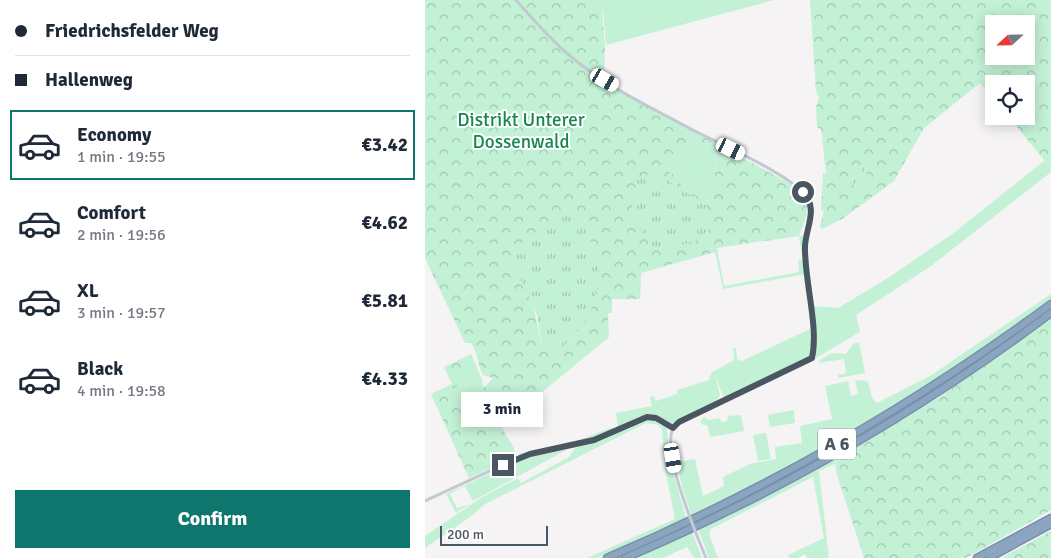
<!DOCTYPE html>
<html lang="en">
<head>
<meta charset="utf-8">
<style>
  :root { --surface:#fff; --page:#f2f2f3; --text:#1f2937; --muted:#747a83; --line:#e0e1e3; --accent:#0f766e }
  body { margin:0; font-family:Signika,sans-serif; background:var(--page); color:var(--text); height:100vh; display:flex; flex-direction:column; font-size:19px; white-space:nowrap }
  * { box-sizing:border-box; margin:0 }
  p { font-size:16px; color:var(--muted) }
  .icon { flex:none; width:28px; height:28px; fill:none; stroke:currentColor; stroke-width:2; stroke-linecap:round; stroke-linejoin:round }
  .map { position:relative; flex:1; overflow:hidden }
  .side { display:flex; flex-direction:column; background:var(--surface); width:425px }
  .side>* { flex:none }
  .guide { display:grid; align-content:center; height:110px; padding:0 15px; background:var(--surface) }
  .needle { width:32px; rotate:248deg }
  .fabs { position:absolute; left:560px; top:15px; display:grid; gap:10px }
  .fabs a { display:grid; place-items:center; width:50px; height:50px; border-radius:0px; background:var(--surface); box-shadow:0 2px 12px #0003; font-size:25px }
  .scale { position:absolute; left:15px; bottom:12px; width:108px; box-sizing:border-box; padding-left:5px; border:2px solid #4a5661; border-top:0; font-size:14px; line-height:18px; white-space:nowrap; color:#4a5661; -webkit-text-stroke:4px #fff; paint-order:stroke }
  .end { position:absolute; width:22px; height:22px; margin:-11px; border:6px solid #4a5661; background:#fff; box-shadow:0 0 0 2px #fff }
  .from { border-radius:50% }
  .bubble { position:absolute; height:35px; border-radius:0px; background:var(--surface); box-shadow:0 2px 12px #0003; font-size:16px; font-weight:800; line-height:35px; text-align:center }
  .car { position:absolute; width:15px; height:30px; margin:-15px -8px; border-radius:6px; box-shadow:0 0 4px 1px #0007; background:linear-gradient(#fff 24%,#345 0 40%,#fff 0 76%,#345 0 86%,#fff 0) }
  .guide b { display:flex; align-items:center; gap:18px; height:48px; font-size:19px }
  .guide b+b { border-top:1px solid var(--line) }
  .guide i { width:12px; height:12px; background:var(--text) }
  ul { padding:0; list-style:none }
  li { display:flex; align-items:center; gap:15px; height:70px; margin:0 10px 8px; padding:0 5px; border:2px solid transparent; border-radius:0px }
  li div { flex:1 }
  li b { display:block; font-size:19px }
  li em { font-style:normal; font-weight:800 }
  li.on { border-color:var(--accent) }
  li>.icon { width:45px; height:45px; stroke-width:1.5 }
  .button { display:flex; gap:10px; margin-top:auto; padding:10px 15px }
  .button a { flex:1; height:58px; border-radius:0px; background:var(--accent); color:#fff; font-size:20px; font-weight:800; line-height:58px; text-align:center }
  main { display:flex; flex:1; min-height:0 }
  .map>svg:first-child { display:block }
</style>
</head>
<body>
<main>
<section class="side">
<div class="guide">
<b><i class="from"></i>Friedrichsfelder Weg</b>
<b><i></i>Hallenweg</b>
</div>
<ul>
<li class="on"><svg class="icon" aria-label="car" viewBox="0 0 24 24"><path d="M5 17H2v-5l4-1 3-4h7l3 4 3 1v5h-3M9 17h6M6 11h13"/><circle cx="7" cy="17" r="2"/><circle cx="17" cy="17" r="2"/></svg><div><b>Economy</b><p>1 min · 19:55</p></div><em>€3.42</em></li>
<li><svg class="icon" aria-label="car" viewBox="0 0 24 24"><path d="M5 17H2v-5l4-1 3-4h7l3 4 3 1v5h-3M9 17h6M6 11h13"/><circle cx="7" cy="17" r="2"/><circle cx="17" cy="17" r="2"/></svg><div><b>Comfort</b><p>2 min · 19:56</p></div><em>€4.62</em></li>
<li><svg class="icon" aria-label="car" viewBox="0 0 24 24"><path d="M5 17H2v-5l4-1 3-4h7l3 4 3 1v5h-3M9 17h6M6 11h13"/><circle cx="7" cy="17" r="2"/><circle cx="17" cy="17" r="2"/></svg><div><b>XL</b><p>3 min · 19:57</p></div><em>€5.81</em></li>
<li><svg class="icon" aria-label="car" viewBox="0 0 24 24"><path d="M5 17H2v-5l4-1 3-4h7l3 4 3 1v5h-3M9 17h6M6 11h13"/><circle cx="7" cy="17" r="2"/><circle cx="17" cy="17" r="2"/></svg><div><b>Black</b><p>4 min · 19:58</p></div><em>€4.33</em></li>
</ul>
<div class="button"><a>Confirm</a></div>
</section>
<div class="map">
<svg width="626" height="558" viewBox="0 0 626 558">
  <defs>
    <pattern id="forest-crowns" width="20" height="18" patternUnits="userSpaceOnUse" patternTransform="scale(1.25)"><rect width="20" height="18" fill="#c3f1d5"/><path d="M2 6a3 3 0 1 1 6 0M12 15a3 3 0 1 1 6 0" fill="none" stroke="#a0c6b0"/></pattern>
    <pattern id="park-tufts" width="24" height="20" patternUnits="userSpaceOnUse" patternTransform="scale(1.25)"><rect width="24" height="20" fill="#c3f1d5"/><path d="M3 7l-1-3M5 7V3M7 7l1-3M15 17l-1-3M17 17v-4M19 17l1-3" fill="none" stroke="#a0c6b0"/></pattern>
  </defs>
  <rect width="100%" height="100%" fill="#f5f3f3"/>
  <g fill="#c3f1d5">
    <path d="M 167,0 L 349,0 L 181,45 L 178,10 L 159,15 L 162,4 Z"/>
    <path d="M 282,143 L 288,145 L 291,150 L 289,193 L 282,204 L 260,189 L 248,173 L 246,175 L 242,169 L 241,147 L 239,144 L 265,147 Z"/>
    <path d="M 619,161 L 623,164 L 626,162 L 626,172 L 506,266 L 431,315 L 435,332 L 391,358 L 382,245 L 388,306 L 413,308 L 463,278 L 530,232 Z"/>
    <path d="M 374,236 L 378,236 L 381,274 L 298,289 L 290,252 L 292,248 L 299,286 L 374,272 L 373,260 L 378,261 Z"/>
    <path d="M 626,294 L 626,299 C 514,383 393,455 267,516 L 258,491 L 252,462 L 270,459 L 278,496 L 299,486 L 298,477 L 325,464 L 351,459 L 350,447 L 377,443 L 375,426 L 407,419 L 400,386 L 423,381 L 426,396 L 433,394 L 430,380 L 443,381 L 447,398 L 452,403 L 505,376 Z"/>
    <path d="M 626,307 L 626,310 C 493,409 347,494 194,558 L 189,558 C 250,529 313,501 373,469 C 462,421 545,366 626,307 Z"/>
    <path d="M 626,317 L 626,320 C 558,370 487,415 413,458 L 410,464 L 394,471 L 404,558 L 382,558 L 380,554 L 373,558 L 364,558 L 363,555 L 399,538 L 388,477 L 286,529 L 284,534 L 293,558 L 284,558 L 273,529 C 397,470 514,398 626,317 Z"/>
    <path d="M 385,329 L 386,352 L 383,358 L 301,399 L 298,396 L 290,375 L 295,395 L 290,404 L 247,424 L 228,415 L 222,414 L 193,427 L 191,413 L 227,406 L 225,397 L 229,396 L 231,401 L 252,394 L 252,390 L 284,380 L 286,373 L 309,360 L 308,348 L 311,348 L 312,359 L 317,361 Z"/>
    <path d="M 434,342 L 440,373 L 414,378 L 413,375 L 421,373 L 419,359 L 394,363 L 395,360 L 407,353 L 421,354 L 428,344 Z"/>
    <path d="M 46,354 L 57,379 L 58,390 L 39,397 L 28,395 L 25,390 L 33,386 L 33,378 L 38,369 L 34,360 Z"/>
    <path d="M 369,410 L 370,423 L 345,427 L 343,415 Z"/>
    <path d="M 316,415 L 319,431 L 285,437 L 282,425 L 278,425 L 275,421 L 280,417 L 283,420 L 294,418 L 297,422 L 302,421 L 303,416 Z"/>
    <path d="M 217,420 C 227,419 233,419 237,429 L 236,422 L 242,425 L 244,458 L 261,518 L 172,558 L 162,558 L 250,519 L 241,474 L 237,430 L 233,425 L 221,423 L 60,504 L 45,517 L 0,548 L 0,536 L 56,498 L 93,478 L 96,483 L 144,457 L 150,448 L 169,442 Z"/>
    <path d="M 188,427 C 181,444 113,451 95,456 L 93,454 L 154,440 Z"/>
    <path d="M 341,433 L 346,459 L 333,461 L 328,435 Z"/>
    <path d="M 143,449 L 48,501 L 40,486 L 25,494 L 32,508 L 45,504 L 31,513 L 21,494 L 96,459 Z"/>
    <path d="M 267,532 L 277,558 L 269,558 L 262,547 L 238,558 L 209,558 Z"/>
  </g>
  <g fill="url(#forest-crowns)" fill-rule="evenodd">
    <path d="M 0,0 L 167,0 L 162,4 L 159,14 L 177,10 L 180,46 L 179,81 L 369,186 L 379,196 L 384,207 L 374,236 L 292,248 L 290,252 L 216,273 L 215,299 L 187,299 L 187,313 L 183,313 L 184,337 L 76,426 L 89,448 L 91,457 L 44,478 L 6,394 L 27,384 L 19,367 L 34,360 L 38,369 L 33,378 L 33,386 L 25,390 L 28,395 C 46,398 57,391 68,378 L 58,375 C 52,364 53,352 46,343 L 40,343 L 0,258 ZM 282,143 L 288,145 L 291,150 L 289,193 L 283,203 L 260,189 L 248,173 L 246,175 L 242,169 L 249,165 L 250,154 L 240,145 L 272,147 ZM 212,180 L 280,204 L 285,227 L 277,239 L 212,187 ZM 87,261 L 171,297 L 157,326 L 143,343 L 118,351 L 107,300 Z"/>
    <path d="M 385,0 L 626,0 L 626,162 L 623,165 L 583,116 L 601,116 L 601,84 L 569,84 L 569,99 L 555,83 L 499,128 L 469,181 L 417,219 L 397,229 L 395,226 L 399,211 L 396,210 L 398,173 L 401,173 L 396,129 L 392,127 L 391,107 L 394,98 L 391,91 ZM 569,24 L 601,24 L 601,56 L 569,56 Z"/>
    <path d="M 626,320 L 626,510 L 541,558 L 439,558 L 412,475 L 410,464 L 413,458 L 513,398 Z"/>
    <path d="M 626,531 L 626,558 L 576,558 Z"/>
  </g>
  <g fill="url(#park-tufts)">
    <path d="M 436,165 L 449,185 L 447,190 L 437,188 L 434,190 L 428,186 L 429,178 L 426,171 Z"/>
    <path d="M 229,172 L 281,205 L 285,227 L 277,239 L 235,251 L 225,247 L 207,209 L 212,180 Z"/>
    <path d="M 148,210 C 156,224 166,240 171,255 C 181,290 162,329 134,350 L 118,351 L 112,315 L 87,261 L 88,249 Z"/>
  </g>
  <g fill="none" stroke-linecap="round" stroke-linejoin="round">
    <g stroke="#7690ad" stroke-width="9">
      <g id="highway">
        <path d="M 182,558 C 339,491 488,406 626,304"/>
        <path d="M 200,558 C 351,494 495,411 626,313"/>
        <path d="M 552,558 L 626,518"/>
        <path d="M 564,558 L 626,524"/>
      </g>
    </g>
    <g stroke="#c1cad2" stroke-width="3">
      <path d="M 91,0 C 108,19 124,38 144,55 C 177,84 225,107 264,128 C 296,145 362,172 385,199 C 390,215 380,232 380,249 C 381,280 393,330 387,358 L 250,425 C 237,441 256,493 263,512"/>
      <path d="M 0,501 L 93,458 L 169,441 L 217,418 L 231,418 L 247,428"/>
      <path d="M 272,536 L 281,558"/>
    </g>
    <use href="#highway" stroke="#8ba5c1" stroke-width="6"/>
    <path stroke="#c1cad2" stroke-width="3" d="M 263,512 L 272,536"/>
  </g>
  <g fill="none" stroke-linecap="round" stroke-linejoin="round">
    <path stroke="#4a5661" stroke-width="6" d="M 78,465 L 105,454 L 169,440 L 222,417 L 231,418 L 248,428 L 254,422 L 387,358 C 394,326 379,280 380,246 C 381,227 394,208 378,192"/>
  </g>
  <g text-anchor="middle" stroke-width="4" stroke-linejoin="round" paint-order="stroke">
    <rect fill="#fff" stroke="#808990" stroke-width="1" x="393" y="428.5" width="38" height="31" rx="4"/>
    <g font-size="18" font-weight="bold" fill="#4a5661">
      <text x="412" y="450">A 6</text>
    </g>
    <g font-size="19" fill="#17864f" stroke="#fff">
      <text x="96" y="126">Distrikt Unterer<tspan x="96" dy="22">Dossenwald</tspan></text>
    </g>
  </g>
</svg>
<div class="fabs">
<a><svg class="needle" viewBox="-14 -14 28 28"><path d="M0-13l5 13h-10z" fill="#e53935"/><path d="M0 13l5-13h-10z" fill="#747a83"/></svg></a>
<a><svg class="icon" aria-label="locate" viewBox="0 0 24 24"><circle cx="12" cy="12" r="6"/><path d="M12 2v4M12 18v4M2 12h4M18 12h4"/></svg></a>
</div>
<div class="scale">200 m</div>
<i class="end from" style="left:378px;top:192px"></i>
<i class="end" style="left:78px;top:465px"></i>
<div class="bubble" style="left:36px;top:392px;width:82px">3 min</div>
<i class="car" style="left:180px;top:80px;rotate:120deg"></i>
<i class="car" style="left:306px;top:149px;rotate:116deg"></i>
<i class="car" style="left:248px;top:458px;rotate:171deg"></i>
</div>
</main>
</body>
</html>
